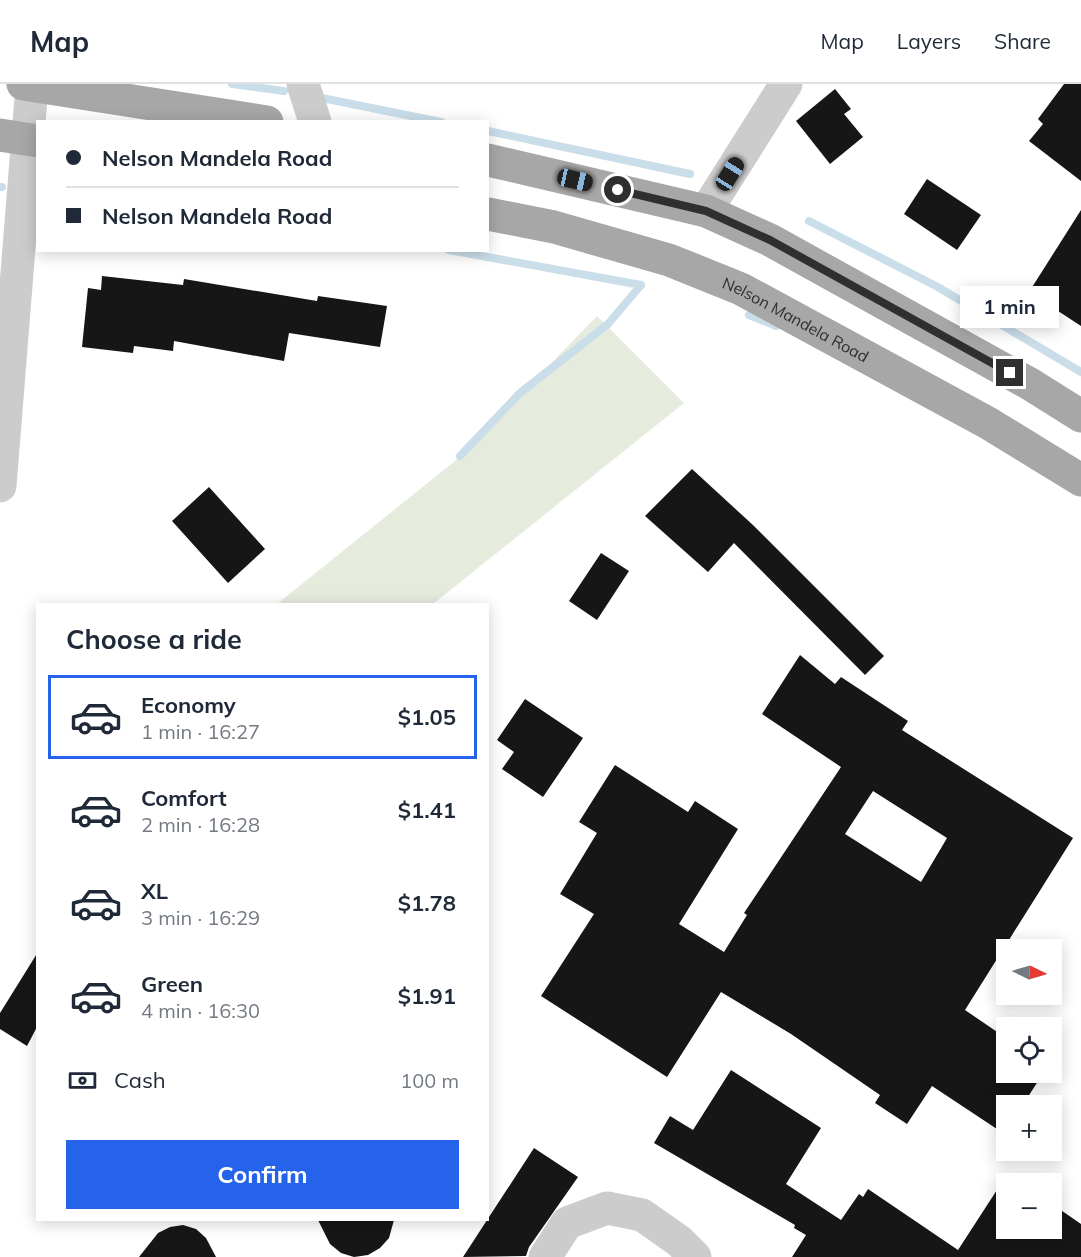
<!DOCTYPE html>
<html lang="en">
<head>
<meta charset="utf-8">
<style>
  :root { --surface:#fff; --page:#f2f2f3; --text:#1f2937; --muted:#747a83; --line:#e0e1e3; --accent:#2563eb }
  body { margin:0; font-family:Mulish,sans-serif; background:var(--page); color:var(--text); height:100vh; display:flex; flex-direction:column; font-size:22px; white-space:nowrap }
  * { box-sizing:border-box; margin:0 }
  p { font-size:20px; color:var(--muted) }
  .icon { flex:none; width:33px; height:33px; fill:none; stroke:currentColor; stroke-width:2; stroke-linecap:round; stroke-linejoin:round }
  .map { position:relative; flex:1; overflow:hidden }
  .side { position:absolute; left:36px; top:519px; width:453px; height:618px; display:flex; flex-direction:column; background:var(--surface); border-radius:0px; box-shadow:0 3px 15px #0003 }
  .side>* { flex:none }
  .guide { position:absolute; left:36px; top:36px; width:453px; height:132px; border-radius:0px; box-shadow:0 3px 15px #0003; display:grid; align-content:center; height:132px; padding:0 30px; background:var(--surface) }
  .needle { width:39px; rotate:95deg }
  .fabs { position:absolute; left:996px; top:855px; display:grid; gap:12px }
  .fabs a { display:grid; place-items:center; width:66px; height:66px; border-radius:0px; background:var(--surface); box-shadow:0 3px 15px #0003; font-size:30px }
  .end { position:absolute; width:27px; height:27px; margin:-14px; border:8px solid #2f2f2f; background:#fff; box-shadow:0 0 0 3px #fff }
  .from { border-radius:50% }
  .bubble { position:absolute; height:42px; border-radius:0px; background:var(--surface); box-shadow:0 3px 15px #0003; font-size:20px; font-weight:700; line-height:42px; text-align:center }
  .car { position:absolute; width:18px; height:36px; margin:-18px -9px; border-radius:8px; box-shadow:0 0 4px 2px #0007; background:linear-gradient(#222 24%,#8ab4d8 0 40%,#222 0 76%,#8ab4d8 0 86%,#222 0) }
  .guide b { display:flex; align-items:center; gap:21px; height:57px; font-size:22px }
  .guide b+b { border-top:2px solid var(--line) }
  .guide i { width:15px; height:15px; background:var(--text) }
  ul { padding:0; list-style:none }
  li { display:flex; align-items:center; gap:18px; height:84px; margin:0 12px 9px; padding:0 18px; border:3px solid transparent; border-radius:0px }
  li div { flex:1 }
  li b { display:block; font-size:22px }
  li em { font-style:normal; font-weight:700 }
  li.current { border-color:var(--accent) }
  li>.icon { width:54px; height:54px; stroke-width:1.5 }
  h2 { padding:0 30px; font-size:27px; line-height:72px }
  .pay { display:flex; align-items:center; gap:15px; height:66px; padding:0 30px; font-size:22px }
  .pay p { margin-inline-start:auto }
  .button { display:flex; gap:12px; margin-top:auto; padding:12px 30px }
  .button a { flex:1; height:69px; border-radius:0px; background:var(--accent); color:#fff; font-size:24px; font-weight:700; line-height:69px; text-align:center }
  header { display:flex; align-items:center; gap:36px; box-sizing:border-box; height:84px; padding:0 30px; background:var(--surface); border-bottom:2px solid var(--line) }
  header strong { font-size:28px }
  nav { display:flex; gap:33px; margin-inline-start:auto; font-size:21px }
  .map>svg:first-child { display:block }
</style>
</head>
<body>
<header>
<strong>Map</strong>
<nav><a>Map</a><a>Layers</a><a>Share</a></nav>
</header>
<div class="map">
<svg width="1081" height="1173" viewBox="0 0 1081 1173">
  <rect width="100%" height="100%" fill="#fff"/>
  <path fill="#e5ebdd" d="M 597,232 L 684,319 L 433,520 L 277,520 L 460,373 Z"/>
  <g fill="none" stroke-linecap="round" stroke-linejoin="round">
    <g stroke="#cadeea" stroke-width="8">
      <path d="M 232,0 L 284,7"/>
      <path d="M 322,14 L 441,38"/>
      <path d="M 488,47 L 690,90"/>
      <path d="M 0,103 L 2,103"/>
      <path d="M 809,137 L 936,202 L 1081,288"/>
      <path d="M 449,166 L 641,201"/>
      <path d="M 749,231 L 776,242"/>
      <path d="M 460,372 L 520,309 L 608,240 L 641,201"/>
    </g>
  </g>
  <g fill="#161616" fill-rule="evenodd">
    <path d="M 1064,0 L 1081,0 L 1081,97 L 1029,57 L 1043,40 L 1038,35 Z"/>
    <path d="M 835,5 L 851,25 L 844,30 L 863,53 L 830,80 L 796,37 Z"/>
    <path d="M 927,95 L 981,131 L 957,166 L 904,130 Z"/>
    <path d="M 1081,126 L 1081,242 L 1029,208 Z"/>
    <path d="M 102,192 L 183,201 L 184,195 L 317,217 L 318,212 L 387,222 L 380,263 L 289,249 L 284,277 L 174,257 L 173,267 L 134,262 L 133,269 L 82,263 L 88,204 L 101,206 Z"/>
    <path d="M 692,385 L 754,442 L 884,572 L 865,591 L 734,459 L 708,488 L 645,432 Z"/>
    <path d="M 209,403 L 265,465 L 228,499 L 172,437 Z"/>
    <path d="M 601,469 L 629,487 L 597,536 L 569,517 Z"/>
    <path d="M 800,571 L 835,600 L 841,593 L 908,637 L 902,646 L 1073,754 L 965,926 L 1006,954 L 1006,988 L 1044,988 L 1022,1022 L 1006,1022 L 1006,1051 L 932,1002 L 907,1040 L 875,1019 L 880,1011 L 791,950 L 721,908 L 667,993 L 541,912 L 594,830 L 560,810 L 597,749 L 579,738 L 615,681 L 688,728 L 695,717 L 738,745 L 679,840 L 724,868 L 747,831 L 744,829 L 841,683 L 762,630 ZM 873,707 L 947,754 L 921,798 L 845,750 Z"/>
    <path d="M 525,615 L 583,654 L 543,713 L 502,685 L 514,668 L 497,656 Z"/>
    <path d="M 38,868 L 38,941 L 27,962 L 0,945 L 0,929 Z"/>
    <path d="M 731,986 L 821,1044 L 786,1100 L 841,1136 L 859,1110 L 863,1113 L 868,1105 L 958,1166 L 1006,1092 L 1006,1144 L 1052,1144 L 1052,1120 L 1081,1140 L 1081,1173 L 792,1173 L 806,1151 L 794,1144 L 795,1141 L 654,1059 L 670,1032 L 693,1046 Z"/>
    <path d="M 534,1064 L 578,1093 L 529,1163 L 526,1172 L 463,1173 Z"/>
    <path d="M 318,1136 L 394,1136 L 389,1154 L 380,1164 L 368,1171 L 354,1173 L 341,1169 L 330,1160 Z"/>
    <path d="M 183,1141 L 196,1145 L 206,1154 L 216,1173 L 139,1173 L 158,1149 L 170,1143 Z"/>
  </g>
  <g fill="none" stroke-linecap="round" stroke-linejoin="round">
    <g stroke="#ccc" stroke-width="33">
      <path d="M 303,0 L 315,38"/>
      <path d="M 706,127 L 786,0"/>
      <path d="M 0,402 L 32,1"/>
      <path d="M 545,1173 L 567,1139 L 607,1124 L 642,1131 L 679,1157 L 695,1173"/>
    </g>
    <g stroke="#a7a7a7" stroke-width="33">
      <path d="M 23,0 L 267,38"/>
      <path d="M 0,51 L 38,57"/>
      <path d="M 488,76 L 706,127 L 770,156 L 1030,300 L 1081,332"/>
      <path id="s1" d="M 488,130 L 554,143 L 669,176 L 741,205 L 988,339 L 1081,396"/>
    </g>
  </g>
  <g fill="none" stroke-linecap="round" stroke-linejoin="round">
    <path stroke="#2f2f2f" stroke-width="8" d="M 618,106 L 706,127 L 770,156 L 1010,289"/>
  </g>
  <g text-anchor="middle" stroke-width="6" stroke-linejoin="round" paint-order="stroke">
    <g font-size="16" fill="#2f2f2f" stroke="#fff">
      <text dy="6" stroke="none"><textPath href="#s1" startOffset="327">Nelson Mandela Road</textPath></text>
    </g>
  </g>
</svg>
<div class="fabs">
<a><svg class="needle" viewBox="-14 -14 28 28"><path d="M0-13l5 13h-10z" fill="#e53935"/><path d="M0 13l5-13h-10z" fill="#747a83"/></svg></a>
<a><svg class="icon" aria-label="locate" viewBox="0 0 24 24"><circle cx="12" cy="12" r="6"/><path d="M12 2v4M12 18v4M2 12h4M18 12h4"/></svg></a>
<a>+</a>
<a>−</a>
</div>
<i class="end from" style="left:618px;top:106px"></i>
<i class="end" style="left:1010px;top:289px"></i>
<div class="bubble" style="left:960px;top:202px;width:99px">1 min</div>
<i class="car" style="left:730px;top:90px;rotate:32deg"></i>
<i class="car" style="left:575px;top:96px;rotate:103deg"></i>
<div class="guide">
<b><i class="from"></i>Nelson Mandela Road</b>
<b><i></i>Nelson Mandela Road</b>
</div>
<section class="side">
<h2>Choose a ride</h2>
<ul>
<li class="current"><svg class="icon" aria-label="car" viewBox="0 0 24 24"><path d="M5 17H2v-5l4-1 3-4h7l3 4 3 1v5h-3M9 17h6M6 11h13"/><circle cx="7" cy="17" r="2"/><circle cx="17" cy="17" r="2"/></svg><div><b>Economy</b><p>1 min · 16:27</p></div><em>$1.05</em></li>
<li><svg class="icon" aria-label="car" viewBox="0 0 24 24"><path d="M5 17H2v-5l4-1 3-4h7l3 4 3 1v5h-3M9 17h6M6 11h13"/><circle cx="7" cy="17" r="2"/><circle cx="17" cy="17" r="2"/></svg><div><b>Comfort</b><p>2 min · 16:28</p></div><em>$1.41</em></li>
<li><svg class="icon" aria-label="car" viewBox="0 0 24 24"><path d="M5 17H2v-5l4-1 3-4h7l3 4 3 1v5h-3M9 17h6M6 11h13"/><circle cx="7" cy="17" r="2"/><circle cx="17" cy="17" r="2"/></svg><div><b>XL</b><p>3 min · 16:29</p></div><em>$1.78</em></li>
<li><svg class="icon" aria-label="car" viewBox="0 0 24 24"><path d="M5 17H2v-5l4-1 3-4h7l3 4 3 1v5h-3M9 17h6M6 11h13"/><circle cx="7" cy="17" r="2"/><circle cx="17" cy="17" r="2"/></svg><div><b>Green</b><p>4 min · 16:30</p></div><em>$1.91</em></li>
</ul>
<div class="pay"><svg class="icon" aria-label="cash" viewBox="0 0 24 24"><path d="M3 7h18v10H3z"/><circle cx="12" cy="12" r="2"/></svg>Cash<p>100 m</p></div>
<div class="button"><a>Confirm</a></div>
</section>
</div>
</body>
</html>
